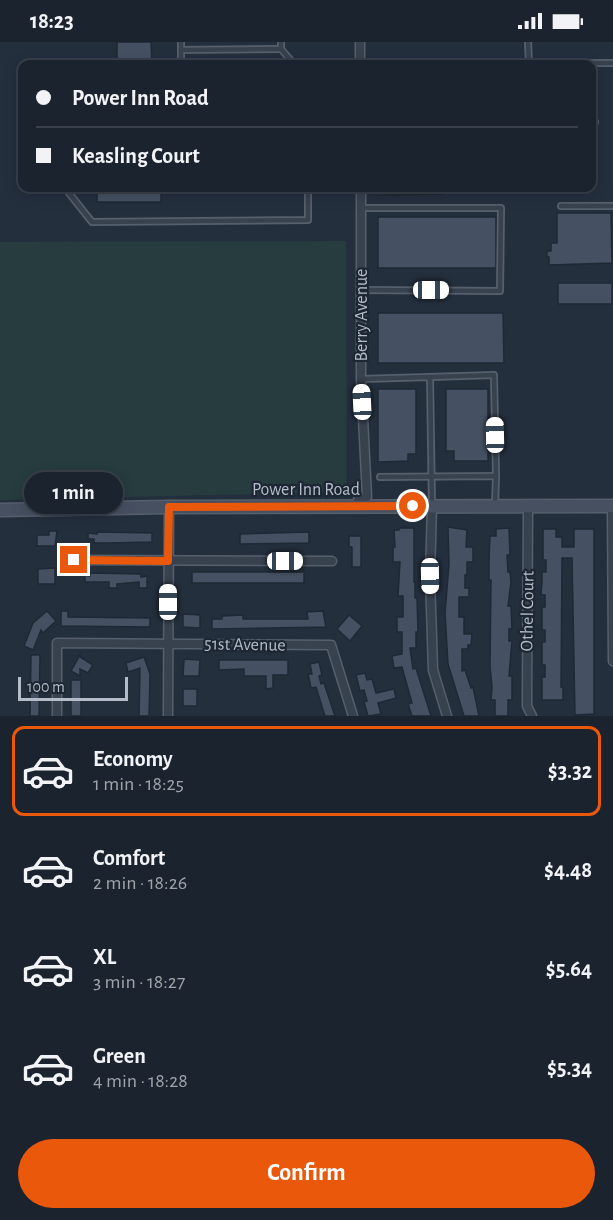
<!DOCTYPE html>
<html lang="en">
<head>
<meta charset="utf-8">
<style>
  :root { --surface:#1b232e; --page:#242b36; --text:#f1f3f6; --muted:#a0a4aa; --line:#39404a; --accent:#ea580c }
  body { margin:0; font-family:"Alegreya Sans",sans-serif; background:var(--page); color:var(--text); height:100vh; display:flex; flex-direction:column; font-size:22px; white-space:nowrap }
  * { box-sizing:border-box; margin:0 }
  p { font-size:20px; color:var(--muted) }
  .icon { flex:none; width:33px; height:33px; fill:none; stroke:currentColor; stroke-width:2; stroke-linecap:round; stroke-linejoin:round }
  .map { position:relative; height:674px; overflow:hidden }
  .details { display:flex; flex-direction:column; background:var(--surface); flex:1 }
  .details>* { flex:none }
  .guide { position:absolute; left:18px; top:18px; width:578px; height:132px; border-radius:12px; box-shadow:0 3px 15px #0003,0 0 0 2px var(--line); display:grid; align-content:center; height:132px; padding:0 18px; background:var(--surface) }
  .scale { position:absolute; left:18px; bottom:15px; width:110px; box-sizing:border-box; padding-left:6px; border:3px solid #b4bcc9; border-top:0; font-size:16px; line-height:21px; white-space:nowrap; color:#b4bcc9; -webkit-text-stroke:4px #1d2633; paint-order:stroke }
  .end { position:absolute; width:27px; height:27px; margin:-14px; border:8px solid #ea580c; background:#fff; box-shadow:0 0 0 3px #fff }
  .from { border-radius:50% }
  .bubble { position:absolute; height:42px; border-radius:21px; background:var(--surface); box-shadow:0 3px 15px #0003,0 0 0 2px var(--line); font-size:20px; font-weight:600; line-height:42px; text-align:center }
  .car { position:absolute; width:18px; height:36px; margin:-18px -9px; border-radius:8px; box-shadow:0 0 4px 2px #0007; background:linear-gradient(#fff 24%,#345 0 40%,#fff 0 76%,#345 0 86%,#fff 0) }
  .guide b { display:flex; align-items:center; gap:21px; height:57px; font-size:22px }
  .guide b+b { border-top:2px solid var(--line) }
  .guide i { width:15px; height:15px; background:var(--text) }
  ul { padding:10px 0 0; list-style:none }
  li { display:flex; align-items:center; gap:18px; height:90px; margin:0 12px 9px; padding:0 6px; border:3px solid transparent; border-radius:12px }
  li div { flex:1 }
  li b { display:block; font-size:22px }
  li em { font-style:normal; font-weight:600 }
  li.selected { border-color:var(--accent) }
  li>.icon { width:54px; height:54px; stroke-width:1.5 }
  .action { display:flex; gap:12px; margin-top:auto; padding:12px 18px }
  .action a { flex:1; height:69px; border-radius:36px; background:var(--accent); color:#fff; font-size:24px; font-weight:600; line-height:69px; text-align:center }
  .status { display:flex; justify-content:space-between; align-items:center; height:42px; padding:0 30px; background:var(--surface); direction:ltr }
  .status svg { height:16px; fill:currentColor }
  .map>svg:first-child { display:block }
</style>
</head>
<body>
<div class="status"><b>18:23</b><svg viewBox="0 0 49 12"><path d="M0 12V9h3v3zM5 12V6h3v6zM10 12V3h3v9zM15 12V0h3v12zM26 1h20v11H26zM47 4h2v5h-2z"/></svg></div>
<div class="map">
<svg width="613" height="674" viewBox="0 0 613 674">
  <rect width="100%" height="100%" fill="#242f3e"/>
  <path fill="#263c3f" d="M 346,199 L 347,450 L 0,458 L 0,200 Z"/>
  <g fill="#455162" stroke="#1f2835" stroke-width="1.5">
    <path d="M 117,0 L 151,0 L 152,22 L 117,22 Z"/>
    <rect x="97" y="146" width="64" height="14"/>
    <path d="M 376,146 L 443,146 L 443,152 L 376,153 Z"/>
    <path d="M 557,171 L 611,171 L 612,221 L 549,223 L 549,215 L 547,215 L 547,209 L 551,209 L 551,201 L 557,201 Z"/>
    <rect x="378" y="175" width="118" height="51"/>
    <rect x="558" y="241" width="54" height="21"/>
    <path d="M 378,271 L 503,271 L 504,321 L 378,321 Z"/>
    <path d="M 378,347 L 416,347 L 416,412 L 408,412 L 408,419 L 378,420 Z"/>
    <path d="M 446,347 L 488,347 L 488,419 L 454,419 L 454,409 L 446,409 Z"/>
    <path d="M 448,485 L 467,488 L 466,505 L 473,505 L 473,520 L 467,520 L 467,533 L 465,533 L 465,546 L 469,546 L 469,555 L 459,555 L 459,575 L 464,575 L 464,592 L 472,592 L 471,603 L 468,603 L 468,607 L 462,607 L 462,629 L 465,628 L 471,646 L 473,645 L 479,674 L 464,674 L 448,622 L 445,571 L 449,522 Z"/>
    <path d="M 399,486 L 414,486 L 414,540 L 415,540 L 415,556 L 417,556 L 418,590 L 416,590 L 416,606 L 410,606 L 413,627 L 416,626 L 431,674 L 412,674 L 408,662 L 412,661 L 402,625 L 394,626 L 392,614 L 402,612 L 402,590 L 397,590 L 397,575 L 403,575 L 403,554 L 398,554 L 400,520 L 393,520 L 393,505 L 395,505 L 394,488 L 399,488 Z"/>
    <path d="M 509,486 L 510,513 L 507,513 L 508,530 L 510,530 L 511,540 L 508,564 L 511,564 L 512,587 L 509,587 L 509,599 L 512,599 L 509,634 L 512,634 L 512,658 L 508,658 L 508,674 L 495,674 L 495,658 L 491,658 L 492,645 L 490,624 L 491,538 L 489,538 L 489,519 L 490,494 L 496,494 L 496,487 Z"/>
    <path d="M 543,487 L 556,487 L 556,495 L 562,495 L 562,505 L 574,505 L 574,487 L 594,487 L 594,672 L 575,673 L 572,516 L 562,516 L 562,519 L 561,645 L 563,645 L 563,658 L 542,658 L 542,635 L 545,635 L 545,623 L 542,623 L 542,600 L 545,600 L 545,588 L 542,588 L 542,565 L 545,565 L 545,553 L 541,553 L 542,540 L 542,530 L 546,530 L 546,518 L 543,518 Z"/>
    <path d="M 49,489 L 57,489 L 55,504 L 37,504 L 37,493 L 49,493 Z"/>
    <path d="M 97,490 L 152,491 L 152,500 L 108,501 L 94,501 L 94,497 L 88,497 L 88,491 L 97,492 Z"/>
    <path d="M 309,490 L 309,501 L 240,502 L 240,492 Z"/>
    <path d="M 349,494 L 361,494 L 361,525 L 352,525 L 352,505 L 349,505 Z"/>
    <path d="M 55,526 L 55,542 L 38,542 L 38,527 Z"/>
    <rect x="192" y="530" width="112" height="11"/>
    <path d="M 90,531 L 141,532 L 141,535 L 147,534 L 147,546 L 139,546 L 139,540 L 117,542 L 117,546 L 109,546 L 109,540 L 85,540 L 85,533 L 90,534 Z"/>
    <path d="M 47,569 L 56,579 L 43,591 L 41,588 L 33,608 L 24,604 L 33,581 Z"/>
    <path d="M 61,569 L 68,569 L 68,575 L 150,576 L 150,585 L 61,584 Z"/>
    <path d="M 323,569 L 326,585 L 212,587 L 212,577 L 222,577 L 222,574 L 243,573 L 243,577 L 308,577 L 307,570 Z"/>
    <path d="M 183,572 L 200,573 L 200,586 L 183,585 Z"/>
    <path d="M 349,573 L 362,584 L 350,599 L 337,587 Z"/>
    <path d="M 31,613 L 40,613 L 39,674 L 30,674 Z"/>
    <path d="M 80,613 L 80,615 L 93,623 L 88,631 L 80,627 L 80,634 L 71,629 Z"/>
    <path d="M 144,615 L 150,632 L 149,674 L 139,674 L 140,626 L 128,630 L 126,621 Z"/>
    <path d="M 184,617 L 200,618 L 199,634 L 183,634 Z"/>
    <path d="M 219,618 L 288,618 L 288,633 L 273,633 L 273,646 L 266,647 L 266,634 L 244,634 L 244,627 L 219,628 Z"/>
    <path d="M 319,620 L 322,633 L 319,634 L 321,642 L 324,641 L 335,674 L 325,674 L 316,645 L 311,646 L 308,632 L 312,632 L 310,622 Z"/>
    <path d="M 365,631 L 367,638 L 372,637 L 376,651 L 394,647 L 396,656 L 378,661 L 381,672 L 368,674 L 364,660 L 367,659 L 364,648 L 360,649 L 356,633 Z"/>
    <rect x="71" y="638" width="10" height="36"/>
    <rect x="183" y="647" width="14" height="17"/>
  </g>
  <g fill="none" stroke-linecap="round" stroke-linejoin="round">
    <g stroke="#565f6c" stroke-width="8">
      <g id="service">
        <path d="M 181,0 L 181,22"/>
        <path d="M 281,0 L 281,7 L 294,22"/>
        <path d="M 528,0 L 529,22"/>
        <path d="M 181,8 L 281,7"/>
        <path d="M 399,22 L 613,21"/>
        <path d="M 591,80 L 595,80"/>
        <path d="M 65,146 L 92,180 L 308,178 L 308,146"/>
        <path d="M 561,164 L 613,164"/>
        <path d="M 361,166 L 501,166 L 500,249 L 361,248"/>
        <path d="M 430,335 L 494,333 L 496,434"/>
        <path d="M 361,337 L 430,335 L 432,464"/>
        <path d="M 380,435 L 496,434 L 495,464"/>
      </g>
    </g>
    <g stroke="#565f6c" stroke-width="11">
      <g id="minor">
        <path d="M 360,0 L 360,22"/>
        <path d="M 358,464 L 358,458 L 367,455 L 361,337 L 361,146"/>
        <path d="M 432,464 L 430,534 L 433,628 L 447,674"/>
        <path d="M 528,464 L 527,664 L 532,674"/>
        <path d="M 612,464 L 613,619"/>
        <path d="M 74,518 L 332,519"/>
        <path d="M 57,674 L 57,601 L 331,603 L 353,674"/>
        <path d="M 168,674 L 169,465"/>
      </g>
    </g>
    <g stroke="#565f6c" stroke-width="15">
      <path id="secondary" d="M 0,468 L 169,465 L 613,464"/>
    </g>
    <use href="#service" stroke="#38414e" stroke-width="4.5"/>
    <use href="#minor" stroke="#38414e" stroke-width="8"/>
    <use href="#secondary" stroke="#465061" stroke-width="12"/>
  </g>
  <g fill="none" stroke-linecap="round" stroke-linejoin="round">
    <path stroke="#ea580c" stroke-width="8" d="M 74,518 L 168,519 L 169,465 L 413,464"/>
  </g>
  <g text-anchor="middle" stroke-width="4.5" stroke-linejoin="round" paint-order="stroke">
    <g font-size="18" fill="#b4bcc9" stroke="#1d2633">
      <text transform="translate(361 273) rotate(-90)" y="6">Berry Avenue</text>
      <text x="306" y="453">Power Inn Road</text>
      <text transform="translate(527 569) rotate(-89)" y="6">Othel Court</text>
      <text transform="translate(245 602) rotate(1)" y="6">51st Avenue</text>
    </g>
  </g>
</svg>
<div class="scale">100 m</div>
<i class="end from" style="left:413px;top:464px"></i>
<i class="end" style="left:74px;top:518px"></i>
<div class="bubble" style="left:24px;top:430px;width:99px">1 min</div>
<i class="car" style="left:431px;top:248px;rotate:90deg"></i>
<i class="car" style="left:362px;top:360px;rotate:357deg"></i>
<i class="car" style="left:495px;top:393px;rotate:359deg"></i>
<i class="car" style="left:285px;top:519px;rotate:90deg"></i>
<i class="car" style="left:430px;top:534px;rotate:179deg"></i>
<i class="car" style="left:168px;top:560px;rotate:0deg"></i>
<div class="guide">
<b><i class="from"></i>Power Inn Road</b>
<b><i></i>Keasling Court</b>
</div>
</div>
<section class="details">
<ul>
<li class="selected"><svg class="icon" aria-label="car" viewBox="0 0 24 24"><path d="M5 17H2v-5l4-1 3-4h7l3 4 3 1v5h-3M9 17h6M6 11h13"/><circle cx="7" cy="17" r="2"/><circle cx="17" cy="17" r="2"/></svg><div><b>Economy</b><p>1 min · 18:25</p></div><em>$3.32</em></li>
<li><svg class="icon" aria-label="car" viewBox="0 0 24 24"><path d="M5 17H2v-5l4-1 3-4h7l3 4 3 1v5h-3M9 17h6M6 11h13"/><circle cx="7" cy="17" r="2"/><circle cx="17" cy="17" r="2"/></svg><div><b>Comfort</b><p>2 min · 18:26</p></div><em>$4.48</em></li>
<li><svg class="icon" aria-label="car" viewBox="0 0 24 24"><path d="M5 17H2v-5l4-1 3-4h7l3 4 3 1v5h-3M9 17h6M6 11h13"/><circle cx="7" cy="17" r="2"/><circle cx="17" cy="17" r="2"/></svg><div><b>XL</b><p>3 min · 18:27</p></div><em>$5.64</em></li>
<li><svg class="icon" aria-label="car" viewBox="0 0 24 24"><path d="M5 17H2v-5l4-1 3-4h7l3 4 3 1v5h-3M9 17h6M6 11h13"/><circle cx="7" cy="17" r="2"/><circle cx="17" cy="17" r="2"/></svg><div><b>Green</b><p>4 min · 18:28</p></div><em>$5.34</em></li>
</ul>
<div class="action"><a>Confirm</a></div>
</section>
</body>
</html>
